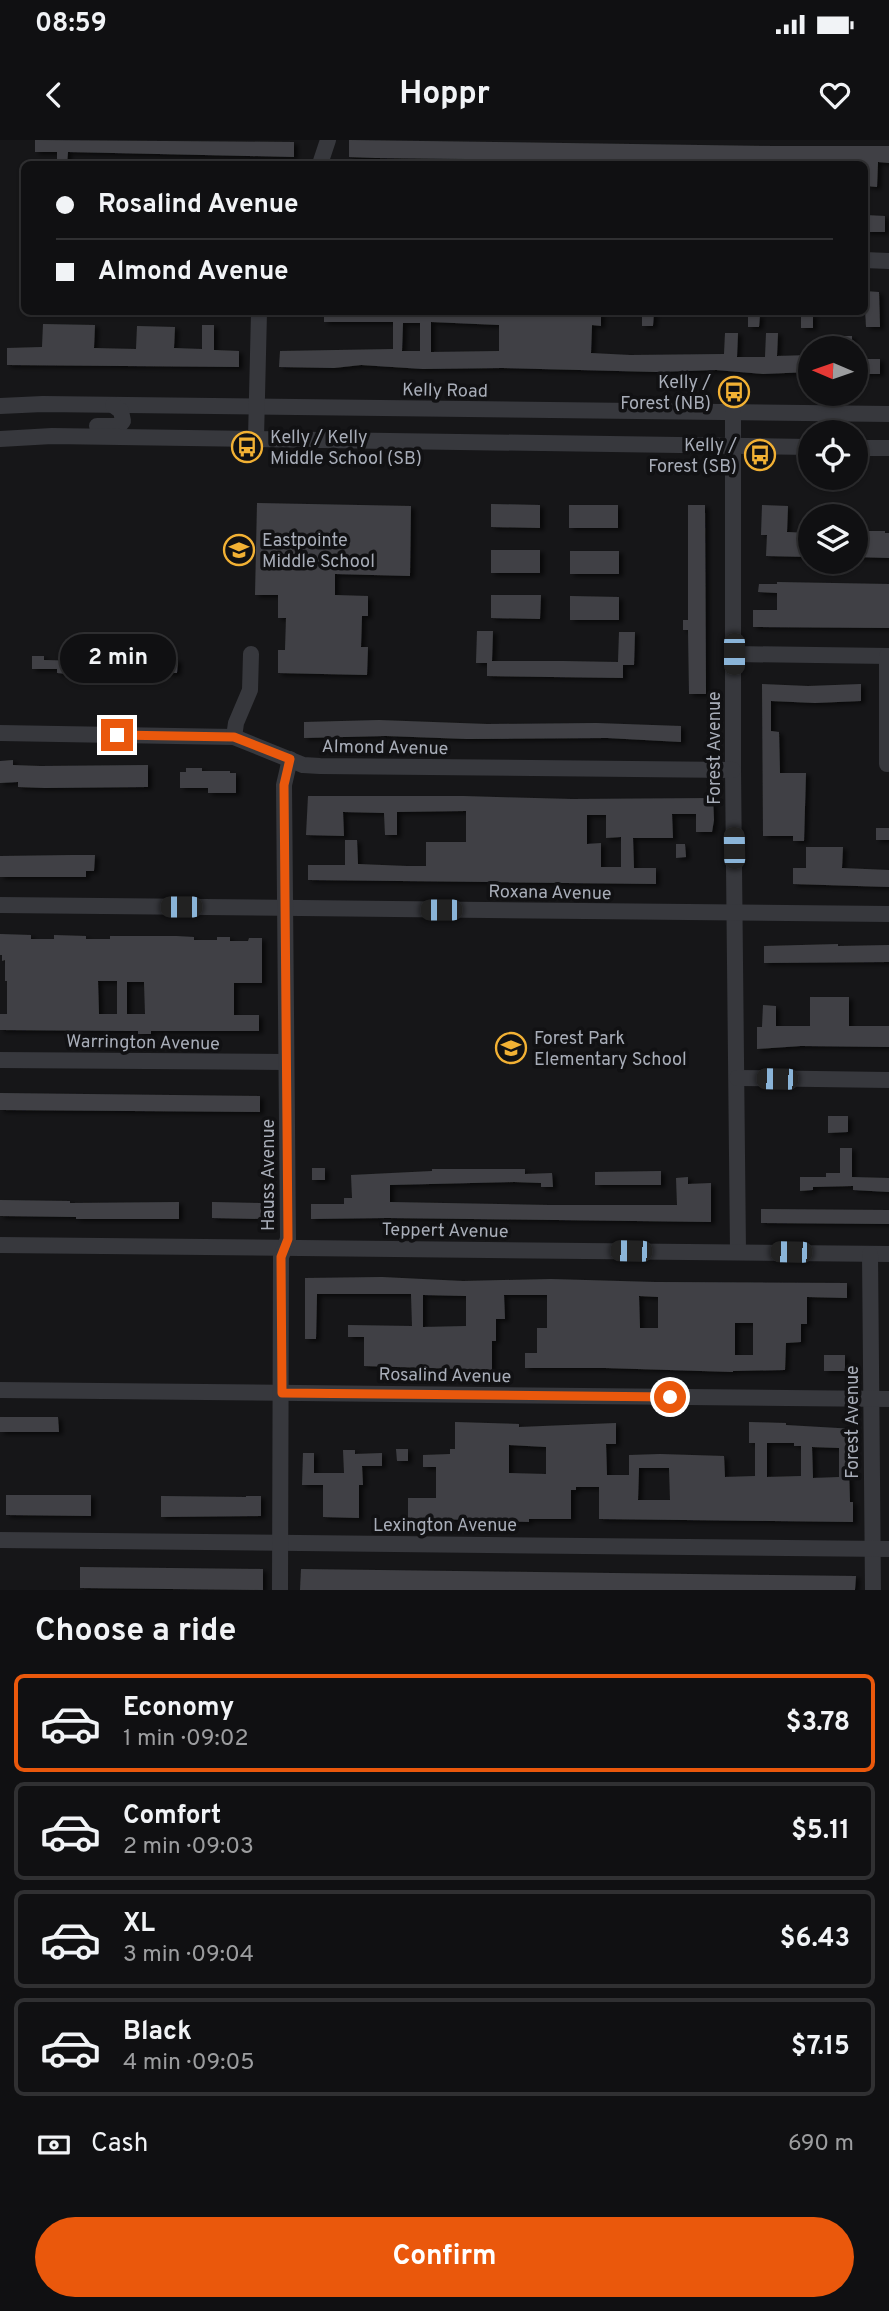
<!DOCTYPE html>
<html lang="en">
<head>
<meta charset="utf-8">
<style>
  :root { --surface:#101012; --page:#1e1e20; --text:#f1f3f6; --muted:#9c9d9f; --line:#303032; --accent:#ea580c }
  body { margin:0; font-family:Overpass,sans-serif; background:var(--page); color:var(--text); height:100vh; display:flex; flex-direction:column; font-size:26px; white-space:nowrap }
  * { box-sizing:border-box; margin:0 }
  p { font-size:23px; color:var(--muted) }
  .icon { flex:none; width:38px; height:38px; fill:none; stroke:currentColor; stroke-width:2; stroke-linecap:round; stroke-linejoin:round }
  .map { position:relative; height:1450px; overflow:hidden }
  .side { display:flex; flex-direction:column; background:var(--surface); flex:1 }
  .side>* { flex:none }
  .top-card { position:absolute; left:21px; top:21px; width:847px; height:154px; border-radius:10px; box-shadow:0 2px 5px #0004,0 0 0 2px var(--line); display:grid; align-content:center; height:154px; padding:0 35px; background:var(--surface) }
  .needle { width:46px; rotate:272deg }
  .buttons { position:absolute; left:798px; top:196px; display:grid; gap:14px }
  .buttons a { display:grid; place-items:center; width:70px; height:70px; border-radius:50%; background:var(--surface); box-shadow:0 2px 5px #0004,0 0 0 2px var(--line); font-size:35px }
  .end { position:absolute; width:32px; height:32px; margin:-16px; border:9px solid #ea580c; background:#fff; box-shadow:0 0 0 4px #fff }
  .from { border-radius:50% }
  .bubble { position:absolute; height:49px; border-radius:24px; background:var(--surface); box-shadow:0 2px 5px #0004,0 0 0 2px var(--line); font-size:23px; font-weight:700; line-height:49px; text-align:center }
  .car { position:absolute; width:21px; height:42px; margin:-21px -10px; border-radius:9px; box-shadow:0 0 5px 2px #0007; background:linear-gradient(#222 24%,#8ab4d8 0 40%,#222 0 76%,#8ab4d8 0 86%,#222 0) }
  .top-card b { display:flex; align-items:center; gap:24px; height:66px; font-size:26px }
  .top-card b+b { border-top:2px solid var(--line) }
  .top-card i { width:18px; height:18px; background:var(--text) }
  ul { padding:0; list-style:none }
  li { display:flex; align-items:center; gap:21px; height:98px; margin:0 14px 10px; padding:0 21px; border:4px solid var(--line); border-radius:10px }
  li div { flex:1 }
  li b { display:block; font-size:26px }
  li em { font-style:normal; font-weight:700 }
  li.active { border-color:var(--accent) }
  li>.icon { width:63px; height:63px; stroke-width:1.5 }
  h2 { padding:0 35px; font-size:32px; line-height:84px }
  .pay { display:flex; align-items:center; gap:18px; height:77px; padding:0 35px; font-size:26px }
  .pay p { margin-inline-start:auto }
  .cta { display:flex; gap:14px; margin-top:auto; padding:14px 35px }
  .cta a { flex:1; height:80px; border-radius:42px; background:var(--accent); color:#fff; font-size:28px; font-weight:700; line-height:80px; text-align:center }
  .status { display:flex; justify-content:space-between; align-items:center; height:49px; padding:0 35px; background:var(--surface); direction:ltr }
  .status svg { height:19px; fill:currentColor }
  header { display:flex; justify-content:space-between; align-items:center; height:91px; padding:0 35px; background:var(--surface); font-size:32px; font-weight:700 }
  .map>svg:first-child { display:block }
</style>
</head>
<body>
<div class="status"><b>08:59</b><svg viewBox="0 0 49 12"><path d="M0 12V9h3v3zM5 12V6h3v6zM10 12V3h3v9zM15 12V0h3v12zM26 1h20v11H26zM47 4h2v5h-2z"/></svg></div>
<header><svg class="icon" aria-label="back" viewBox="0 0 24 24"><path d="M15 5l-7 7 7 7"/></svg>Hoppr<svg class="icon" aria-label="heart" viewBox="0 0 24 24"><path d="M12 20l-8-8c-3-5 5-10 8-4 3-6 11-1 8 4z"/></svg></header>
<div class="map">
<svg width="889" height="1450" viewBox="0 0 889 1450">
  <defs>
    <filter id="shadow"><feDropShadow dx="4" dy="2.5" stdDeviation="2" flood-color="#0009"/></filter>
  </defs>
  <rect width="100%" height="100%" fill="#161618"/>
  <g fill="#404145" fill-rule="evenodd" filter="url(#shadow)">
    <path d="M 35,0 L 294,2 L 294,17 L 68,12 L 67,24 L 57,24 L 57,12 L 35,12 Z"/>
    <path d="M 349,0 L 774,6 L 889,6 L 889,23 L 878,22 L 877,47 L 866,46 L 866,23 L 376,18 L 349,17 Z"/>
    <path d="M 865,75 L 885,76 L 885,92 L 865,92 Z"/>
    <path d="M 864,151 L 879,152 L 880,187 L 866,187 Z"/>
    <path d="M 324,172 L 601,172 L 601,186 L 592,185 L 591,213 L 630,215 L 724,214 L 725,193 L 738,193 L 737,217 L 765,217 L 766,193 L 778,193 L 777,216 L 810,215 L 810,232 L 763,234 L 716,230 L 656,232 L 502,228 L 423,229 L 361,225 L 334,228 L 279,227 L 280,211 L 393,209 L 393,182 L 324,182 ZM 431,182 L 499,185 L 499,211 L 431,212 ZM 403,183 L 420,183 L 420,211 L 402,211 Z"/>
    <path d="M 642,172 L 654,172 L 653,186 L 642,186 Z"/>
    <rect x="801" y="174" width="12" height="14"/>
    <path d="M 748,175 L 760,175 L 759,187 L 748,187 Z"/>
    <path d="M 43,184 L 95,185 L 94,208 L 136,209 L 137,186 L 175,187 L 174,208 L 202,209 L 202,185 L 214,185 L 214,210 L 239,211 L 239,227 L 7,225 L 7,208 L 42,207 Z"/>
    <rect x="840" y="196" width="12" height="12"/>
    <rect x="859" y="219" width="21" height="15"/>
    <path d="M 257,363 L 411,366 L 410,436 L 335,434 L 335,455 L 368,456 L 368,476 L 362,476 L 361,507 L 368,507 L 367,535 L 278,533 L 278,510 L 285,510 L 286,478 L 278,478 L 278,455 L 255,455 Z"/>
    <path d="M 491,364 L 540,365 L 540,388 L 491,387 Z"/>
    <rect x="569" y="365" width="49" height="23"/>
    <path d="M 688,365 L 705,365 L 706,554 L 689,554 L 688,490 L 683,490 L 683,480 L 688,480 Z"/>
    <path d="M 762,365 L 788,366 L 787,392 L 810,393 L 810,417 L 766,416 L 767,395 L 761,395 Z"/>
    <path d="M 856,391 L 885,391 L 885,393 L 889,393 L 889,418 L 856,417 Z"/>
    <rect x="491" y="410" width="49" height="23"/>
    <rect x="570" y="411" width="49" height="23"/>
    <path d="M 777,442 L 889,444 L 889,488 L 753,487 L 753,470 L 777,470 L 777,453 L 758,452 L 759,444 L 777,444 Z"/>
    <path d="M 491,455 L 541,455 L 540,479 L 491,478 Z"/>
    <path d="M 570,456 L 619,457 L 619,480 L 570,480 Z"/>
    <path d="M 477,491 L 493,491 L 492,521 L 562,521 L 618,522 L 619,492 L 635,492 L 634,525 L 623,525 L 623,538 L 487,536 L 487,523 L 476,523 Z"/>
    <path d="M 32,516 L 44,516 L 44,520 L 84,521 L 84,517 L 111,516 L 178,520 L 177,533 L 165,533 L 166,531 L 96,529 L 69,530 L 69,534 L 57,533 L 57,529 L 32,529 Z"/>
    <path d="M 762,544 L 808,546 L 861,544 L 861,561 L 815,563 L 771,561 L 771,591 L 779,592 L 780,633 L 806,633 L 804,701 L 793,701 L 793,696 L 763,696 Z"/>
    <path d="M 379,580 L 487,584 L 596,583 L 681,586 L 681,602 L 607,598 L 467,599 L 386,596 L 304,598 L 304,582 Z"/>
    <path d="M 13,620 L 13,625 L 40,626 L 148,625 L 148,647 L 45,648 L 18,647 L 18,642 L 0,643 L 0,621 Z"/>
    <path d="M 186,628 L 202,628 L 202,631 L 230,631 L 230,633 L 236,633 L 236,653 L 208,653 L 208,648 L 180,648 L 180,632 L 186,632 Z"/>
    <path d="M 308,656 L 463,656 L 572,659 L 713,658 L 714,680 L 712,692 L 696,692 L 696,674 L 672,674 L 673,698 L 633,698 L 634,728 L 656,728 L 656,744 L 308,740 L 308,725 L 345,725 L 345,700 L 357,700 L 358,724 L 407,726 L 426,726 L 426,702 L 466,702 L 466,671 L 397,672 L 397,695 L 385,695 L 384,673 L 343,672 L 344,696 L 306,695 ZM 587,675 L 606,675 L 606,698 L 621,697 L 621,727 L 601,727 L 601,703 L 587,704 Z"/>
    <rect x="876" y="688" width="13" height="12"/>
    <path d="M 676,704 L 685,704 L 686,717 L 676,718 Z"/>
    <path d="M 806,707 L 843,707 L 842,728 L 889,730 L 889,747 L 793,744 L 793,728 L 806,728 Z"/>
    <path d="M 73,715 L 95,715 L 94,731 L 86,731 L 86,737 L 0,737 L 0,716 Z"/>
    <path d="M 0,794 L 31,795 L 31,799 L 54,799 L 54,795 L 86,796 L 86,799 L 110,799 L 110,796 L 176,796 L 194,797 L 194,800 L 217,800 L 217,797 L 230,797 L 230,801 L 248,801 L 249,798 L 262,798 L 262,843 L 234,843 L 234,875 L 259,875 L 259,891 L 151,891 L 151,894 L 138,894 L 138,891 L 129,891 L 0,890 L 0,874 L 7,874 L 7,841 L 5,841 L 5,820 L 2,821 L 2,815 L 0,815 ZM 117,841 L 117,874 L 99,874 L 98,841 ZM 127,842 L 144,842 L 145,874 L 127,874 Z"/>
    <path d="M 838,804 L 838,806 L 889,805 L 889,822 L 764,823 L 764,806 Z"/>
    <path d="M 810,857 L 849,857 L 849,886 L 889,886 L 889,907 L 801,906 L 757,909 L 757,887 L 762,887 L 763,865 L 776,866 L 776,886 L 810,886 Z"/>
    <path d="M 0,953 L 260,956 L 260,972 L 0,970 Z"/>
    <path d="M 828,976 L 848,976 L 848,992 L 828,993 Z"/>
    <path d="M 840,1008 L 852,1008 L 852,1037 L 889,1038 L 889,1052 L 853,1050 L 853,1046 L 813,1047 L 813,1050 L 800,1051 L 800,1037 L 826,1037 L 826,1033 L 840,1033 Z"/>
    <rect x="312" y="1028" width="13" height="12"/>
    <path d="M 432,1029 L 525,1029 L 525,1034 L 552,1033 L 553,1047 L 541,1047 L 541,1043 L 514,1042 L 390,1045 L 390,1062 L 549,1065 L 677,1065 L 676,1038 L 688,1037 L 688,1044 L 711,1043 L 711,1082 L 387,1078 L 311,1079 L 311,1064 L 344,1064 L 344,1058 L 352,1058 L 351,1035 L 432,1031 Z"/>
    <path d="M 661,1031 L 661,1045 L 595,1045 L 595,1032 Z"/>
    <path d="M 0,1060 L 70,1061 L 70,1063 L 179,1062 L 179,1079 L 76,1079 L 76,1077 L 0,1076 Z"/>
    <path d="M 212,1062 L 261,1063 L 262,1079 L 212,1078 Z"/>
    <path d="M 761,1069 L 889,1070 L 889,1084 L 761,1083 Z"/>
    <path d="M 382,1137 L 463,1141 L 551,1139 L 655,1142 L 847,1143 L 847,1158 L 807,1157 L 807,1184 L 801,1184 L 801,1202 L 786,1203 L 785,1230 L 733,1231 L 733,1232 L 605,1228 L 525,1228 L 525,1213 L 537,1213 L 537,1188 L 547,1188 L 547,1155 L 504,1155 L 505,1179 L 496,1179 L 496,1201 L 492,1201 L 492,1230 L 364,1226 L 364,1197 L 348,1197 L 348,1185 L 412,1186 L 411,1154 L 317,1154 L 316,1199 L 305,1199 L 305,1138 ZM 423,1155 L 466,1156 L 466,1186 L 423,1187 ZM 639,1156 L 658,1157 L 658,1188 L 640,1188 ZM 735,1183 L 753,1183 L 753,1215 L 735,1215 Z"/>
    <rect x="824" y="1215" width="21" height="16"/>
    <path d="M 0,1277 L 58,1277 L 59,1292 L 0,1292 Z"/>
    <path d="M 455,1282 L 519,1284 L 519,1287 L 616,1283 L 616,1304 L 606,1304 L 607,1335 L 629,1335 L 629,1315 L 660,1314 L 724,1316 L 725,1337 L 755,1336 L 755,1303 L 749,1303 L 749,1282 L 786,1283 L 786,1285 L 855,1289 L 854,1310 L 850,1310 L 849,1331 L 850,1362 L 853,1362 L 853,1382 L 599,1379 L 599,1347 L 576,1347 L 576,1350 L 571,1350 L 571,1379 L 529,1379 L 529,1382 L 408,1378 L 408,1358 L 436,1358 L 436,1327 L 423,1327 L 423,1315 L 450,1314 L 450,1309 L 455,1309 ZM 767,1303 L 794,1303 L 794,1306 L 801,1306 L 801,1336 L 767,1337 ZM 509,1305 L 546,1307 L 546,1334 L 509,1333 ZM 812,1307 L 839,1308 L 839,1337 L 813,1338 ZM 639,1328 L 669,1328 L 670,1360 L 638,1360 Z"/>
    <path d="M 396,1309 L 408,1309 L 408,1321 L 397,1321 Z"/>
    <path d="M 343,1310 L 355,1310 L 355,1314 L 382,1313 L 382,1326 L 362,1326 L 363,1345 L 359,1345 L 359,1378 L 323,1377 L 323,1345 L 302,1345 L 303,1313 L 314,1313 L 314,1333 L 344,1333 Z"/>
    <path d="M 6,1355 L 91,1355 L 91,1376 L 6,1375 Z"/>
    <path d="M 161,1356 L 246,1357 L 246,1356 L 261,1356 L 261,1376 L 161,1377 Z"/>
    <path d="M 80,1427 L 263,1429 L 263,1450 L 80,1448 Z"/>
    <path d="M 301,1429 L 856,1436 L 855,1450 L 300,1450 Z"/>
  </g>
  <g fill="none" stroke-linecap="round" stroke-linejoin="round">
    <g stroke="#37383d" stroke-width="16">
      <path d="M 320,24 L 328,0"/>
      <path d="M 864,120 L 889,121"/>
      <path d="M 0,266 L 43,264 L 889,274"/>
      <path d="M 733,273 L 733,630 L 738,1111"/>
      <path d="M 97,286 L 119,286 L 123,281 L 121,271 L 113,265"/>
      <path d="M 256,298 L 259,172"/>
      <path d="M 0,299 L 52,296 L 810,307"/>
      <path d="M 856,308 L 889,308"/>
      <path d="M 734,514 L 889,516"/>
      <path d="M 887,516 L 887,624"/>
      <path d="M 0,593 L 234,597 L 303,625 L 320,626 L 733,630"/>
      <path d="M 234,597 L 236,583 L 250,550 L 251,514"/>
      <path d="M 0,765 L 889,774"/>
      <path d="M 0,920 L 286,922"/>
      <path d="M 737,938 L 889,940"/>
      <path d="M 0,1105 L 889,1114"/>
      <path d="M 870,1114 L 873,1450"/>
      <path d="M 0,1250 L 889,1259"/>
      <path d="M 0,1400 L 889,1409"/>
      <path d="M 280,1450 L 281,1117 L 288,1099 L 284,645 L 290,619"/>
    </g>
  </g>
  <g fill="none" stroke-linecap="round" stroke-linejoin="round">
    <path stroke="#ea580c" stroke-width="9" d="M 117,595 L 234,597 L 290,619 L 284,645 L 288,1099 L 281,1117 L 282,1253 L 670,1257"/>
  </g>
  <defs>
    <g id="bus-ring" transform="scale(1.575)"><circle r="9.5" fill="#111113" stroke="#f2b134" stroke-width="1.5"/><path d="M-5-6H5V4H4V6H2V4H-2V6H-4V4H-5ZM-3.5-4V0h7V-4ZM-3.5 1.2v1.5H-2V1.2ZM2 1.2v1.5H3.5V1.2Z" fill="#f2b134"/></g>
    <g id="school-ring" transform="scale(1.575)"><circle r="9.5" fill="#111113" stroke="#f2b134" stroke-width="1.5"/><path d="M0-5L7-2L0 1L-7-2ZM-4 1L0 2.5L4 1V4Q0 6-4 4Z" fill="#f2b134"/></g>
  </defs>
  <g fill-rule="evenodd">
    <use href="#bus-ring" x="734" y="252"/>
    <use href="#bus-ring" x="247" y="307"/>
    <use href="#bus-ring" x="760" y="315"/>
    <use href="#school-ring" x="239" y="410"/>
    <use href="#school-ring" x="511" y="908"/>
  </g>
  <g text-anchor="middle" stroke-width="7" stroke-linejoin="round" paint-order="stroke">
    <g font-size="18" fill="#a8adb8" stroke="#111113" text-anchor="start">
      <text x="711" y="248" text-anchor="end">Kelly /<tspan x="711" dy="21">Forest (NB)</tspan></text>
      <text x="270" y="303">Kelly / Kelly<tspan x="270" dy="21">Middle School (SB)</tspan></text>
      <text x="737" y="311" text-anchor="end">Kelly /<tspan x="737" dy="21">Forest (SB)</tspan></text>
      <text x="262" y="406">Eastpointe<tspan x="262" dy="21">Middle School</tspan></text>
      <text x="534" y="904">Forest Park<tspan x="534" dy="21">Elementary School</tspan></text>
    </g>
    <g font-size="18" fill="#a8adb8" stroke="#111113">
      <text transform="translate(445 250) rotate(1)" y="6">Kelly Road</text>
      <text transform="translate(385 607) rotate(1)" y="6">Almond Avenue</text>
      <text transform="translate(714 608) rotate(-90)" y="6">Forest Avenue</text>
      <text transform="translate(550 752) rotate(1)" y="6">Roxana Avenue</text>
      <text transform="translate(143 902) rotate(1)" y="6">Warrington Avenue</text>
      <text transform="translate(268 1035) rotate(-90)" y="6">Hauss Avenue</text>
      <text transform="translate(445 1090) rotate(1)" y="6">Teppert Avenue</text>
      <text transform="translate(445 1235) rotate(1)" y="6">Rosalind Avenue</text>
      <text transform="translate(852 1282) rotate(-90)" y="6">Forest Avenue</text>
      <text x="445" y="1391">Lexington Avenue</text>
    </g>
  </g>
</svg>
<div class="buttons">
<a><svg class="needle" viewBox="-14 -14 28 28"><path d="M0-13l5 13h-10z" fill="#e53935"/><path d="M0 13l5-13h-10z" fill="#9c9d9f"/></svg></a>
<a><svg class="icon" aria-label="locate" viewBox="0 0 24 24"><circle cx="12" cy="12" r="6"/><path d="M12 2v4M12 18v4M2 12h4M18 12h4"/></svg></a>
<a><svg class="icon" aria-label="layers" viewBox="0 0 24 24"><path d="M12 4l9 5-9 5-9-5zM3 14l9 5 9-5"/></svg></a>
</div>
<i class="end from" style="left:670px;top:1257px"></i>
<i class="end" style="left:117px;top:595px"></i>
<div class="bubble" style="left:60px;top:494px;width:116px">2 min</div>
<i class="car" style="left:734px;top:514px;rotate:180deg"></i>
<i class="car" style="left:734px;top:708px;rotate:359deg"></i>
<i class="car" style="left:181px;top:767px;rotate:270deg"></i>
<i class="car" style="left:441px;top:770px;rotate:270deg"></i>
<i class="car" style="left:777px;top:939px;rotate:271deg"></i>
<i class="car" style="left:631px;top:1111px;rotate:271deg"></i>
<i class="car" style="left:791px;top:1112px;rotate:271deg"></i>
<div class="top-card">
<b><i class="from"></i>Rosalind Avenue</b>
<b><i></i>Almond Avenue</b>
</div>
</div>
<section class="side">
<h2>Choose a ride</h2>
<ul>
<li class="active"><svg class="icon" aria-label="car" viewBox="0 0 24 24"><path d="M5 17H2v-5l4-1 3-4h7l3 4 3 1v5h-3M9 17h6M6 11h13"/><circle cx="7" cy="17" r="2"/><circle cx="17" cy="17" r="2"/></svg><div><b>Economy</b><p>1 min · 09:02</p></div><em>$3.78</em></li>
<li><svg class="icon" aria-label="car" viewBox="0 0 24 24"><path d="M5 17H2v-5l4-1 3-4h7l3 4 3 1v5h-3M9 17h6M6 11h13"/><circle cx="7" cy="17" r="2"/><circle cx="17" cy="17" r="2"/></svg><div><b>Comfort</b><p>2 min · 09:03</p></div><em>$5.11</em></li>
<li><svg class="icon" aria-label="car" viewBox="0 0 24 24"><path d="M5 17H2v-5l4-1 3-4h7l3 4 3 1v5h-3M9 17h6M6 11h13"/><circle cx="7" cy="17" r="2"/><circle cx="17" cy="17" r="2"/></svg><div><b>XL</b><p>3 min · 09:04</p></div><em>$6.43</em></li>
<li><svg class="icon" aria-label="car" viewBox="0 0 24 24"><path d="M5 17H2v-5l4-1 3-4h7l3 4 3 1v5h-3M9 17h6M6 11h13"/><circle cx="7" cy="17" r="2"/><circle cx="17" cy="17" r="2"/></svg><div><b>Black</b><p>4 min · 09:05</p></div><em>$7.15</em></li>
</ul>
<div class="pay"><svg class="icon" aria-label="cash" viewBox="0 0 24 24"><path d="M3 7h18v10H3z"/><circle cx="12" cy="12" r="2"/></svg>Cash<p>690 m</p></div>
<div class="cta"><a>Confirm</a></div>
</section>
</body>
</html>
